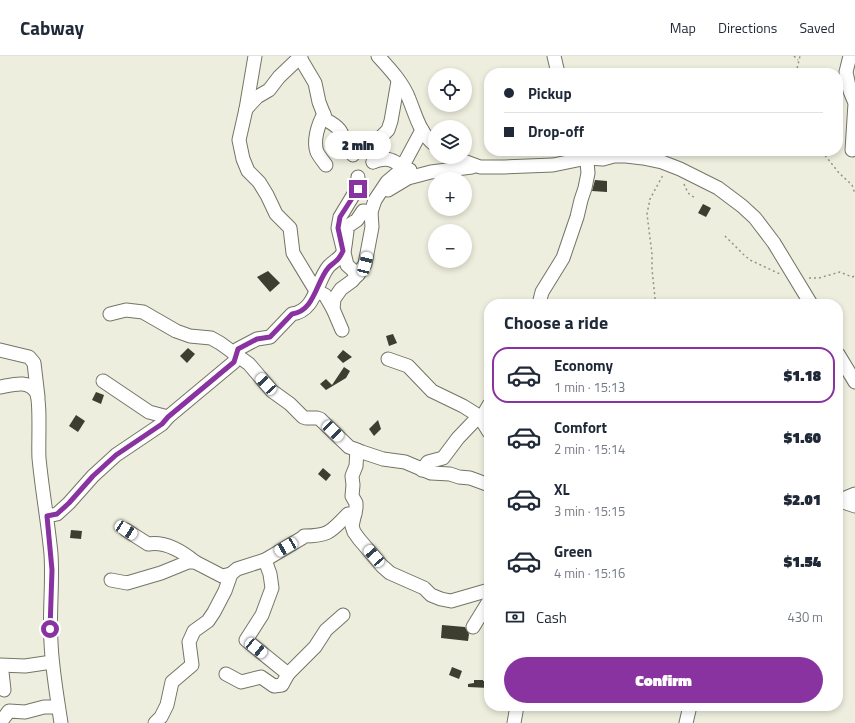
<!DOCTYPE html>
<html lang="en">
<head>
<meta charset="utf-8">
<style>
  :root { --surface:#fff; --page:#f2f2f3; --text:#1f2937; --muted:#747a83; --line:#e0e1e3; --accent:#8933a1 }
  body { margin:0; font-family:"Titillium Web",sans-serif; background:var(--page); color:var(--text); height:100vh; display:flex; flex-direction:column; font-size:15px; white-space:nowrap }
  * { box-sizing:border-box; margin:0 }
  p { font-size:13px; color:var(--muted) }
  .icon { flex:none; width:22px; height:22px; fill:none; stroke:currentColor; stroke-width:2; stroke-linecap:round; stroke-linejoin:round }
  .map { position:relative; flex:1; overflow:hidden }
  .side { position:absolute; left:484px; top:243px; width:359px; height:412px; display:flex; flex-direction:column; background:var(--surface); border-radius:16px; box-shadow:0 2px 6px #0003 }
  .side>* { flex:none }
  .top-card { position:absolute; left:484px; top:12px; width:359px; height:88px; border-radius:16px; box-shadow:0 2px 6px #0003; display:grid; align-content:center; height:88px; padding:0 20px; background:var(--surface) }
  .tools { position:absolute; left:428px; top:12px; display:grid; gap:8px }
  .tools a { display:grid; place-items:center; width:44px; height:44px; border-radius:50%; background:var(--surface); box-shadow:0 2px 6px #0003; font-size:20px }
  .end { position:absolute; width:18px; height:18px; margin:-9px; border:5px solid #8933a1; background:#fff; box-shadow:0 0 0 2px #fff }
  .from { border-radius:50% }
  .bubble { position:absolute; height:28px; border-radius:14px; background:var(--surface); box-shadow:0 2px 6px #0003; font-size:13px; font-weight:800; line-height:28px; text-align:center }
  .car { position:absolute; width:12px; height:24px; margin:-12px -6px; border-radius:5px; box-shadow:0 0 3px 1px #0007; background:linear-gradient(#fff 24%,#345 0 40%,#fff 0 76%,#345 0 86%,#fff 0) }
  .top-card b { display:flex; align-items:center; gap:14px; height:38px; font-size:15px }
  .top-card b+b { border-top:1px solid var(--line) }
  .top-card i { width:10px; height:10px; background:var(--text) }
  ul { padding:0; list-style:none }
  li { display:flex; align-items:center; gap:12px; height:56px; margin:0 8px 6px; padding:0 12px; border:2px solid transparent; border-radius:16px }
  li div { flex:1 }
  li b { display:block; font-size:15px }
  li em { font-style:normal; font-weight:800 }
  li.current { border-color:var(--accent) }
  li>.icon { width:36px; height:36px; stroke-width:1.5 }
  h2 { padding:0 20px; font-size:18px; line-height:48px }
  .pay { display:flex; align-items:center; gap:10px; height:44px; padding:0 20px; font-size:15px }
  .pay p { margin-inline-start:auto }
  .action { display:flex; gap:8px; margin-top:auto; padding:8px 20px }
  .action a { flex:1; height:46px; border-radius:24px; background:var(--accent); color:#fff; font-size:16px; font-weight:800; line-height:46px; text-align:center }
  header { display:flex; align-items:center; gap:24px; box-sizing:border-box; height:56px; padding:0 20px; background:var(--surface); border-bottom:1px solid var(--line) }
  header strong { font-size:19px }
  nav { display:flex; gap:22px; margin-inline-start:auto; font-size:14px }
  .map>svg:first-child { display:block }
</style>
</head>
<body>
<header>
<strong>Cabway</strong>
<nav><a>Map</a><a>Directions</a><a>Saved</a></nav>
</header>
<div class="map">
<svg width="855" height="667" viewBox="0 0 855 667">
  <rect width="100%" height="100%" fill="#eeeede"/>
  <g fill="#3d3d30">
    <path d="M 595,124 L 607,125 L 607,136 L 592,135 Z"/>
    <path d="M 703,148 L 711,152 L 706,161 L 698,157 Z"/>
    <path d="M 268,215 L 280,227 L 270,236 L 257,221 Z"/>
    <path d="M 393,278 L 397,287 L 389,290 L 386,280 Z"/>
    <path d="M 188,292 L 195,298 L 187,307 L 180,300 Z"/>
    <path d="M 343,294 L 352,301 L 343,307 L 337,301 Z"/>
    <path d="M 344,311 L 350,315 L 346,322 L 326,334 L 320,328 L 326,323 L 332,329 Z"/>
    <path d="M 96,336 L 104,339 L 101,348 L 92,344 Z"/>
    <path d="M 76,359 L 85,365 L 78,376 L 69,370 Z"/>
    <path d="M 378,364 L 381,373 L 374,380 L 369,373 Z"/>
    <path d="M 323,412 L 331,419 L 326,425 L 318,418 Z"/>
    <path d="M 71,474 L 82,475 L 81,483 L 70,482 Z"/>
    <path d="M 442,569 L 465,571 L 469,578 L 468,585 L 441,582 Z"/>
    <path d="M 452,611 L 462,615 L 459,623 L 449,619 Z"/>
    <path d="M 474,624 L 483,624 L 483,625 L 489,624 L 489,632 L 468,631 L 468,628 L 474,627 Z"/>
  </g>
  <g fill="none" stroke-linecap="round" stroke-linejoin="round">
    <g stroke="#747567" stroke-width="15">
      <g id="minor">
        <path d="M 299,0 L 315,27 L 319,46 L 326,64 C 350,76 338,84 353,99"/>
        <path d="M 301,0 L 279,21 L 269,34 L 257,41 L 246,53 L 239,84 L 243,103 L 248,115 L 259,126 L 267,139 L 276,158 L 290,172 L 293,197 L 316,235 L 325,239 L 333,253"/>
        <path d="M 378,0 C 390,13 403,27 409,43 C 416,60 420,78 435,89"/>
        <path d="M 554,0 L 558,17"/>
        <path d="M 850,0 L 846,16 L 850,35 L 855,47 L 852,94"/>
        <path d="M 246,53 L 255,0"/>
        <path d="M 324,58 C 318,68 313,85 317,96 C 319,100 323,105 326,109"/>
        <path d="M 453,101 L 480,111 L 504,111 L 553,109 L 587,102 L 603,103 L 614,100 L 626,100 L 643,102 L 662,106 L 680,113 L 718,132 L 742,150 L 755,162 L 774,187 L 811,248"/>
        <path d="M 373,106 L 382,80 L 388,74 L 391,65 L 398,25"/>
        <path d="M 373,106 C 393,99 393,107 410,114"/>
        <path d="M 388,134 L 408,122 L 431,116 L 472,111"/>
        <path d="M 358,219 L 347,209 L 338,172 L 340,161 L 357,133 L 358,121"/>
        <path d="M 539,248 L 542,236 L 563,202 L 577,161 L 581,144 L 585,132 L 588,117 L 586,95"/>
        <path d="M 110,258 L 126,254 L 143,256 L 176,275 L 190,280 L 211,282 L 220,287 L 249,308 L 272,335 L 290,348 L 303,361 L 306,362 L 317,362 L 320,363 L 349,391 L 362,396 L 383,403 L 405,406 L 431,417 L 450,418 L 459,421 L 470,422 L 489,429"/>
        <path d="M 342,274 L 333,253 L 334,243 L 341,233 L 352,225 L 359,217 L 365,208 L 372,171 L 371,156 L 375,144 L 387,126 L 400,115 L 422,74"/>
        <path d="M 0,294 L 29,301 L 34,307 L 38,341"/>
        <path d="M 838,298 L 855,326"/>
        <path d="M 388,303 L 408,310 L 432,335 L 463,350 L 479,360 L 489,376"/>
        <path d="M 103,325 L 149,356 L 168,361"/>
        <path d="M 0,331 C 12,329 28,323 36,336 C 41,344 38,389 39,402 C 42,434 48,466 51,498 C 53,527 49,557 51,586 C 52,613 57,640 61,667"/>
        <path d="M 481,363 L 489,349"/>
        <path d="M 357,394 L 356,410 L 352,420 L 353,429 L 352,440 L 356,447 L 356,452 L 352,470 L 354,476 L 359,483 L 382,510 L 390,517 L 424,532 L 431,539 L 441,543 L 451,545 L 489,534"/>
        <path d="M 422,414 L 428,406 L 443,402 L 458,382 L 479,360"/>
        <path d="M 838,445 L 855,438"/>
        <path d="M 840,445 L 855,450"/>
        <path d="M 47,460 L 57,458 L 69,447 L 93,420 L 116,399 L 162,368 L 168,361 L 234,306 L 238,293 L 257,283 L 270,281 L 292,258 C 316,255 316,225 329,210 C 334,205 341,202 344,195 C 346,187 346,178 348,170 L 357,164 L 363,155 L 371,156"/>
        <path d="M 126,474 L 148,488 C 165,485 183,496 195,506"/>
        <path d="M 111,524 L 127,527 L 161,517 L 188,506 L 195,506 L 222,520 L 231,518"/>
        <path d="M 473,571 L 489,545"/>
        <path d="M 0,609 L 25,610 L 52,606"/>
        <path d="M 0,614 L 2,616 L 4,634"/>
        <path d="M 226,618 L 241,626 L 261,621 L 274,630 L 282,629 L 288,618 L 246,584 L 262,559 L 272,532 L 270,518 L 265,504"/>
        <path d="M 288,618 L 315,591 L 326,574 L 343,559"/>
        <path d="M 0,667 L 9,655 L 25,656 L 44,651 L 58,651"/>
        <path d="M 155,667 L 161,661 L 167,649 L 172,626 L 192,609 L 189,586 L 194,575 L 208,565 L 214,556 L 225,535 L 231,518 L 237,513 L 265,504 L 302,482 L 304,480 C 330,480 331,475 348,458 L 355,458"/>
        <path d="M 514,667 L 517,650"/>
        <path d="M 686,667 L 690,650"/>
      </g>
    </g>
    <g stroke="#939387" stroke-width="1.5" stroke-dasharray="2 3" stroke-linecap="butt">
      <path d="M 794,0 L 798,4"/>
      <path d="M 796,17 L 800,0"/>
      <path d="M 825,95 L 824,98 L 839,117 L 852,129 L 855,138"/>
      <path d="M 675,99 L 694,95"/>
      <path d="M 684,128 L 688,137 L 695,142"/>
      <path d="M 725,180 L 743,198 L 750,204 L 780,218"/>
      <path d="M 809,222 L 819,222 L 840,216 L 852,221 L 855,220"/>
      <path d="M 654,248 L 655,242 L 652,213 L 652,198 L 647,158 L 650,143 L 663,119"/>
    </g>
    <use href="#minor" stroke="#fff" stroke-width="13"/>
  </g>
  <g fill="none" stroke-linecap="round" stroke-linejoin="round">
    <path stroke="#8933a1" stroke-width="5" d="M 50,573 L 52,514 L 47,460 L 57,458 L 69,447 L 93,420 L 116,399 L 162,368 L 168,361 L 234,306 L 238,293 L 257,283 L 270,281 L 292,258 C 315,255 316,225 329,211 C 331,209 334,207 336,205 C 339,203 341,199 343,195 L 338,172 L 340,161 L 358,133"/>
  </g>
</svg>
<div class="tools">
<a><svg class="icon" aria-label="locate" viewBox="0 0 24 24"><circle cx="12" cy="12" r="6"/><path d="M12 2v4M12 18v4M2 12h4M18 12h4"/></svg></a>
<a><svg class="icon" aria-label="layers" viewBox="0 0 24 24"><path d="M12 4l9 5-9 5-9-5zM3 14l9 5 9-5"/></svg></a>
<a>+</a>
<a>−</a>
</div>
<i class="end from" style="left:50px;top:573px"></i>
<i class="end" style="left:358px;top:133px"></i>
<div class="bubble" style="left:325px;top:75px;width:66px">2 min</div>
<i class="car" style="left:365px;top:208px;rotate:14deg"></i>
<i class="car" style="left:266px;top:328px;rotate:317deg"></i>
<i class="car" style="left:333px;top:375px;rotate:134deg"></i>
<i class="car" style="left:126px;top:474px;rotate:123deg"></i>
<i class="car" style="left:286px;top:491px;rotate:240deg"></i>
<i class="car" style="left:374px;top:500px;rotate:319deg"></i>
<i class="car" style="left:256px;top:592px;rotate:129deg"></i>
<div class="top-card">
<b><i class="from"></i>Pickup</b>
<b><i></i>Drop-off</b>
</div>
<section class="side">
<h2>Choose a ride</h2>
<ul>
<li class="current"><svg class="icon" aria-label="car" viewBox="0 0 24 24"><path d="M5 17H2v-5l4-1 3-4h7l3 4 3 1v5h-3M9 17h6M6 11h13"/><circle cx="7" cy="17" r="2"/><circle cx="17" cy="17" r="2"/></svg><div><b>Economy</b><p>1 min · 15:13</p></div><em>$1.18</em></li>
<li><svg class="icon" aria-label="car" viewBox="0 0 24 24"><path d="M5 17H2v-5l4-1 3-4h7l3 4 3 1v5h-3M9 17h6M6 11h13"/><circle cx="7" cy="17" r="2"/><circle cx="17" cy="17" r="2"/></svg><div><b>Comfort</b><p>2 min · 15:14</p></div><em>$1.60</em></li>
<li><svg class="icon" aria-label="car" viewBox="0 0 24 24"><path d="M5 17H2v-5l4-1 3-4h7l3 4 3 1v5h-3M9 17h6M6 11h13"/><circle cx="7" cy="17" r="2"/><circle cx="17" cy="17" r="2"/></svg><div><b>XL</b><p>3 min · 15:15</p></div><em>$2.01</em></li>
<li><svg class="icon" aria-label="car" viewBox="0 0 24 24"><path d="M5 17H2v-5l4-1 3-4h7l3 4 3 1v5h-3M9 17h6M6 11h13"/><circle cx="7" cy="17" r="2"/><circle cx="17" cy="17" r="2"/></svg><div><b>Green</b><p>4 min · 15:16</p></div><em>$1.54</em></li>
</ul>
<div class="pay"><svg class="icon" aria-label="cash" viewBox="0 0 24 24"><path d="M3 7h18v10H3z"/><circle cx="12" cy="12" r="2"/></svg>Cash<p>430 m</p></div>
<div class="action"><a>Confirm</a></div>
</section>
</div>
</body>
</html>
